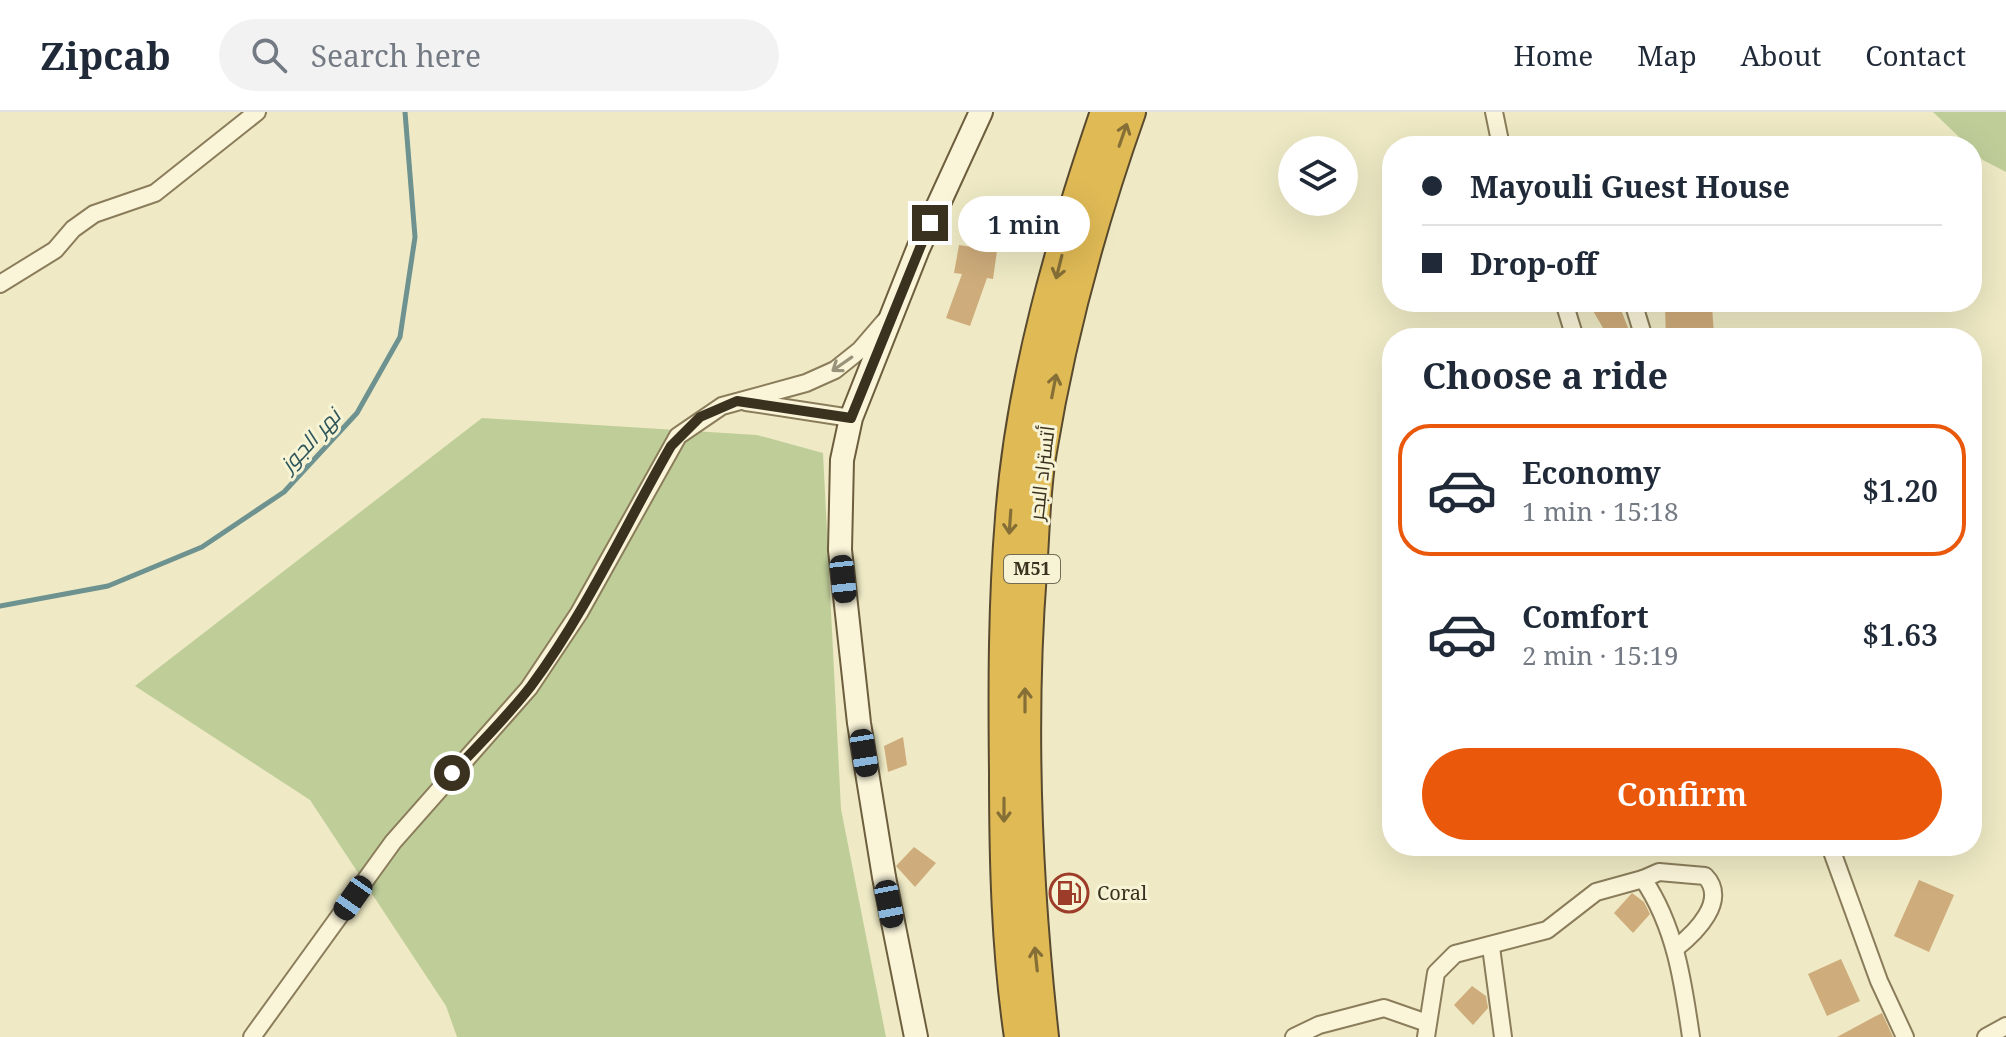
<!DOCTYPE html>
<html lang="en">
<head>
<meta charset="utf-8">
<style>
  :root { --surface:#fff; --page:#f2f2f3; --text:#1f2937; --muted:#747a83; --line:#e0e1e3; --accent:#ea580c }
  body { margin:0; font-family:"Noto Serif",Cairo,serif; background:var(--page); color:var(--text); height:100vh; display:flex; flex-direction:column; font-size:30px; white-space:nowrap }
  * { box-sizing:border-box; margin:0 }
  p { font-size:26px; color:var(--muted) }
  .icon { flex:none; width:44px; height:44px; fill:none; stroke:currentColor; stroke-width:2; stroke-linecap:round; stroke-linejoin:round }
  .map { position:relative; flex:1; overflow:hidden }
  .panel { position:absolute; left:1382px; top:216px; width:600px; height:528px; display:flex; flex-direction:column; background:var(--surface); border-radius:32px; box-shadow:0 8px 32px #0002 }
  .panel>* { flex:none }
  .hud { position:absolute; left:1382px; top:24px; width:600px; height:176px; border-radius:32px; box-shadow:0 8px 32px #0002; display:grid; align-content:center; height:176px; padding:0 40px; background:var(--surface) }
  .controls { position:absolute; left:1278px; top:24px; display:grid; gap:16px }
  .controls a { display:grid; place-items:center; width:80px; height:80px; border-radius:50%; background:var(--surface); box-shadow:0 8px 32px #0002; font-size:40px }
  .end { position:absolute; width:36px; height:36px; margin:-18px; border:10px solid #3b311f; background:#fff; box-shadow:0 0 0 4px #fff }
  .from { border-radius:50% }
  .bubble { position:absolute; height:56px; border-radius:28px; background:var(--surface); box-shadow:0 8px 32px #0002; font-size:26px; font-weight:600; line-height:56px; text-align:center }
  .car { position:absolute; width:24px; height:48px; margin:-24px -12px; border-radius:10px; box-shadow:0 0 6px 2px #0007; background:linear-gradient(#222 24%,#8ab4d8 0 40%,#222 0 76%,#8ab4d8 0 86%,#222 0) }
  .hud b { display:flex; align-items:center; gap:28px; height:76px; font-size:30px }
  .hud b+b { border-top:2px solid var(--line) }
  .hud i { width:20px; height:20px; background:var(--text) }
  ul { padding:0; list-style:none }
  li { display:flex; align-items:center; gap:24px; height:132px; margin:0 16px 12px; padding:0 24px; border:4px solid transparent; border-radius:32px }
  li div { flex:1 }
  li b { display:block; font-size:30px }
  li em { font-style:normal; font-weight:600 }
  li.on { border-color:var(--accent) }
  li>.icon { width:72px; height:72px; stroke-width:1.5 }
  h2 { padding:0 40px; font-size:36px; line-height:96px }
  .action { display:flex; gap:16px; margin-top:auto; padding:16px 40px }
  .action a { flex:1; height:92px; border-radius:48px; background:var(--accent); color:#fff; font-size:32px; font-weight:600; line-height:92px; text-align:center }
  header { display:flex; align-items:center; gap:48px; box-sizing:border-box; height:112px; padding:0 40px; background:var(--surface); border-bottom:2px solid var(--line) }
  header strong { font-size:38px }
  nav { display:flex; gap:44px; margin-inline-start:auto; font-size:28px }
  .search { width:560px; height:72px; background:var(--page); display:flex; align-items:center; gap:20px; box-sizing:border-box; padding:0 28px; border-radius:44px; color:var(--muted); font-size:30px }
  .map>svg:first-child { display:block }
</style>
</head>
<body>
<header>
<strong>Zipcab</strong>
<div class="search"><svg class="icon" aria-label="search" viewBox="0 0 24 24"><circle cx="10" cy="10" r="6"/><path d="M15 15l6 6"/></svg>Search here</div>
<nav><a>Home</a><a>Map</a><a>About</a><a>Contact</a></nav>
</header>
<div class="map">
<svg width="2006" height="925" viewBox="0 0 2006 925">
  <rect width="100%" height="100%" fill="#efeac5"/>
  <g fill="#bfce99">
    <path d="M 1933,0 L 2006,0 L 2006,60 L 1983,48 Z"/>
    <path d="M 482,306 L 757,323 L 823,341 L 841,697 L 886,925 L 457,925 L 446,894 L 310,688 L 135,574 Z"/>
  </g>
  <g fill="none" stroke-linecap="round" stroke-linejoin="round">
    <path stroke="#6d928f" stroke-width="5" d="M 0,494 L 108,474 L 202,435 L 284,380 L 357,301 L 400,225 L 415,125 L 405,0"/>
  </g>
  <g fill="#ceac7b">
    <path d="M 959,133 L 997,139 L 993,167 L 987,166 L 970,214 L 946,206 L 962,162 L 954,161 Z"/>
    <path d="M 1588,190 L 1618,190 L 1632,226 L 1586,226 L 1603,216 Z"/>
    <path d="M 1712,193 L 1714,224 L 1666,226 L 1665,195 Z"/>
    <path d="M 903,625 L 907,653 L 888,660 L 884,634 Z"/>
    <path d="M 914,735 L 936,751 L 915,775 L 896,754 Z"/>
    <path d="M 1919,768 L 1954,783 L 1929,840 L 1894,824 Z"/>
    <path d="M 1632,781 L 1644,790 L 1650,802 L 1633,821 L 1614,801 Z"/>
    <path d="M 1841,847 L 1860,889 L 1827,904 L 1808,862 Z"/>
    <path d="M 1472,874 L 1486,884 L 1488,896 L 1473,913 L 1454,893 Z"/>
    <path d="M 1882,901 L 1893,925 L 1837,925 L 1874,905 Z"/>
  </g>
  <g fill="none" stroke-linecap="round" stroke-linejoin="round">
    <g stroke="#8b7d5b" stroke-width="20">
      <g id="street">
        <path d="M 1494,0 L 1501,34"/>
        <path d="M 0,172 L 55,138 L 73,117 L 94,102 L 155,81 L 257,0"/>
        <path d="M 1564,190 L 1575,226"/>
        <path d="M 1633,190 L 1644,226"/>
        <path d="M 746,290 L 851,306"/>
        <path d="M 1830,734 L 1879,869 L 1905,925"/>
        <path d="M 1643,767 L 1659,760 L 1705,764 C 1729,788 1695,821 1676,836"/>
        <path d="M 1491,835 L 1503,925"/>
        <path d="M 252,925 L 393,730 L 529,576 L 579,501 L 678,324 L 722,294 L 806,271 L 835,258 L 860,238 L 885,209"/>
        <path d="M 1294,925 L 1319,913 L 1384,896 L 1427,911"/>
        <path d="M 1426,925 L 1436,861 L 1455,842 L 1547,818 L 1596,780 L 1643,767 C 1675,814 1683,869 1691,925"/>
        <path d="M 1986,925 L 2006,914"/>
      </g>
    </g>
    <g stroke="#6d5e3e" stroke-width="26">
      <path id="secondary" d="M 916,925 L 884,765 L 859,611 L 840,438 L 842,348 L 851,306 L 918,137 L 981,0"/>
    </g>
    <g stroke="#594a2f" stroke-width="32">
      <g id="highway">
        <path d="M 1019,925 C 1006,837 1004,748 1004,660 C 1003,575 1003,490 1010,406 C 1020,269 1061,129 1105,0"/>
        <path d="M 1044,925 C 1027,770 1020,616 1032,460 C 1035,420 1035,379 1042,339 C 1061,224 1092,110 1131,0"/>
      </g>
    </g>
    <use href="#street" stroke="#faf5d9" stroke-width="16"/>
    <use href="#secondary" stroke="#faf5d9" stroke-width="22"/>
    <use href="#highway" stroke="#e0ba55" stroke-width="28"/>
  </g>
  <defs><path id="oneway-shaft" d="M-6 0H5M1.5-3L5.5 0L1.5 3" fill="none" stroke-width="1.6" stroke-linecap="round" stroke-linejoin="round" transform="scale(2)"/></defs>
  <g stroke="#856f37">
    <use href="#oneway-shaft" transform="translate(1123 23) rotate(-71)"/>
    <use href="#oneway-shaft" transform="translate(1059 155) rotate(104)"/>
    <use href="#oneway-shaft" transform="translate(1054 274) rotate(-79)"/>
    <use href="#oneway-shaft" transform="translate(1010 410) rotate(94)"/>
    <use href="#oneway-shaft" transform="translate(1025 588) rotate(-90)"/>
    <use href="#oneway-shaft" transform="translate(1004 698) rotate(90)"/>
    <use href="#oneway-shaft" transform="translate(1036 847) rotate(-96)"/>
  </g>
  <use stroke="#9a937c" href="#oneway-shaft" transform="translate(842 252) rotate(145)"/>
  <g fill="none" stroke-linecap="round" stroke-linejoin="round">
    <path stroke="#3b311f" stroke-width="10" d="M 452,661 C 479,633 507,605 531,574 C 586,500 625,414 671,334 L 700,305 L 737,289 L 851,306 L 930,111"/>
  </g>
  <defs>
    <g id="fuel-ring" transform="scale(2)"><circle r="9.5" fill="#f7f3d5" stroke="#9c3c29" stroke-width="1.5"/><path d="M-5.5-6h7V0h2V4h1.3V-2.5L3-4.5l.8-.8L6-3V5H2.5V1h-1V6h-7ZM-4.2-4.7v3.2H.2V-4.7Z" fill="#9c3c29"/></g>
  </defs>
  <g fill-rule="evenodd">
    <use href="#fuel-ring" x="1069" y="781"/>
  </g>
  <g text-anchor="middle" stroke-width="6" stroke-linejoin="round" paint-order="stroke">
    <rect fill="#f7f3d5" stroke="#736b56" stroke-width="2" x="1004" y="443" width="56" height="28" rx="6"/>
    <g font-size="18" font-weight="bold" fill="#3b311f">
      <text x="1032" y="463">M51</text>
    </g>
    <g font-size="20" fill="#3b311f" stroke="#f7f3d5">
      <text transform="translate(1042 361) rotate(-83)" y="7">أتستراد البحر</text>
    </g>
    <g font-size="20" fill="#3b311f" stroke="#f7f3d5" text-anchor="start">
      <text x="1097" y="788">Coral</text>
    </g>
    <g font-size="22" font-style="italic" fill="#2e565b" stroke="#f7f3d5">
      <text transform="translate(310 328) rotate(-47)" y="8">نهر الجوز</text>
    </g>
  </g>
</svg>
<div class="controls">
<a><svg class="icon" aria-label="layers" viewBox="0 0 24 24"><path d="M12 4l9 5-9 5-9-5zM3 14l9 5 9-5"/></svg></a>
</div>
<i class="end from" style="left:452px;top:661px"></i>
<i class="end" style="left:930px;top:111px"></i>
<div class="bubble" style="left:958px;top:84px;width:132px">1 min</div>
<i class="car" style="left:843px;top:467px;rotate:174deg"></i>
<i class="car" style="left:864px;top:641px;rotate:171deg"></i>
<i class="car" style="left:353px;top:786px;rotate:215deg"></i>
<i class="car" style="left:889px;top:792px;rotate:169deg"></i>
<div class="hud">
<b><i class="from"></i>Mayouli Guest House</b>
<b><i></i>Drop-off</b>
</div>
<section class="panel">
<h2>Choose a ride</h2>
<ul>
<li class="on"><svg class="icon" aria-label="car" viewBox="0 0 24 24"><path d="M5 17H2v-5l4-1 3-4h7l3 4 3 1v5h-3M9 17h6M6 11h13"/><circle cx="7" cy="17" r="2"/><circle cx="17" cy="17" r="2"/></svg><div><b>Economy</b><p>1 min · 15:18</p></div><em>$1.20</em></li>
<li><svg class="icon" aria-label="car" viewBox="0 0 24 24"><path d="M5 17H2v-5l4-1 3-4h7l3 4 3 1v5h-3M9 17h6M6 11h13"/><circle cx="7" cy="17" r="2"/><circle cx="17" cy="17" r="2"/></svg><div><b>Comfort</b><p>2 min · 15:19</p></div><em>$1.63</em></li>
</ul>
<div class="action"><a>Confirm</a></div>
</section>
</div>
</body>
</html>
